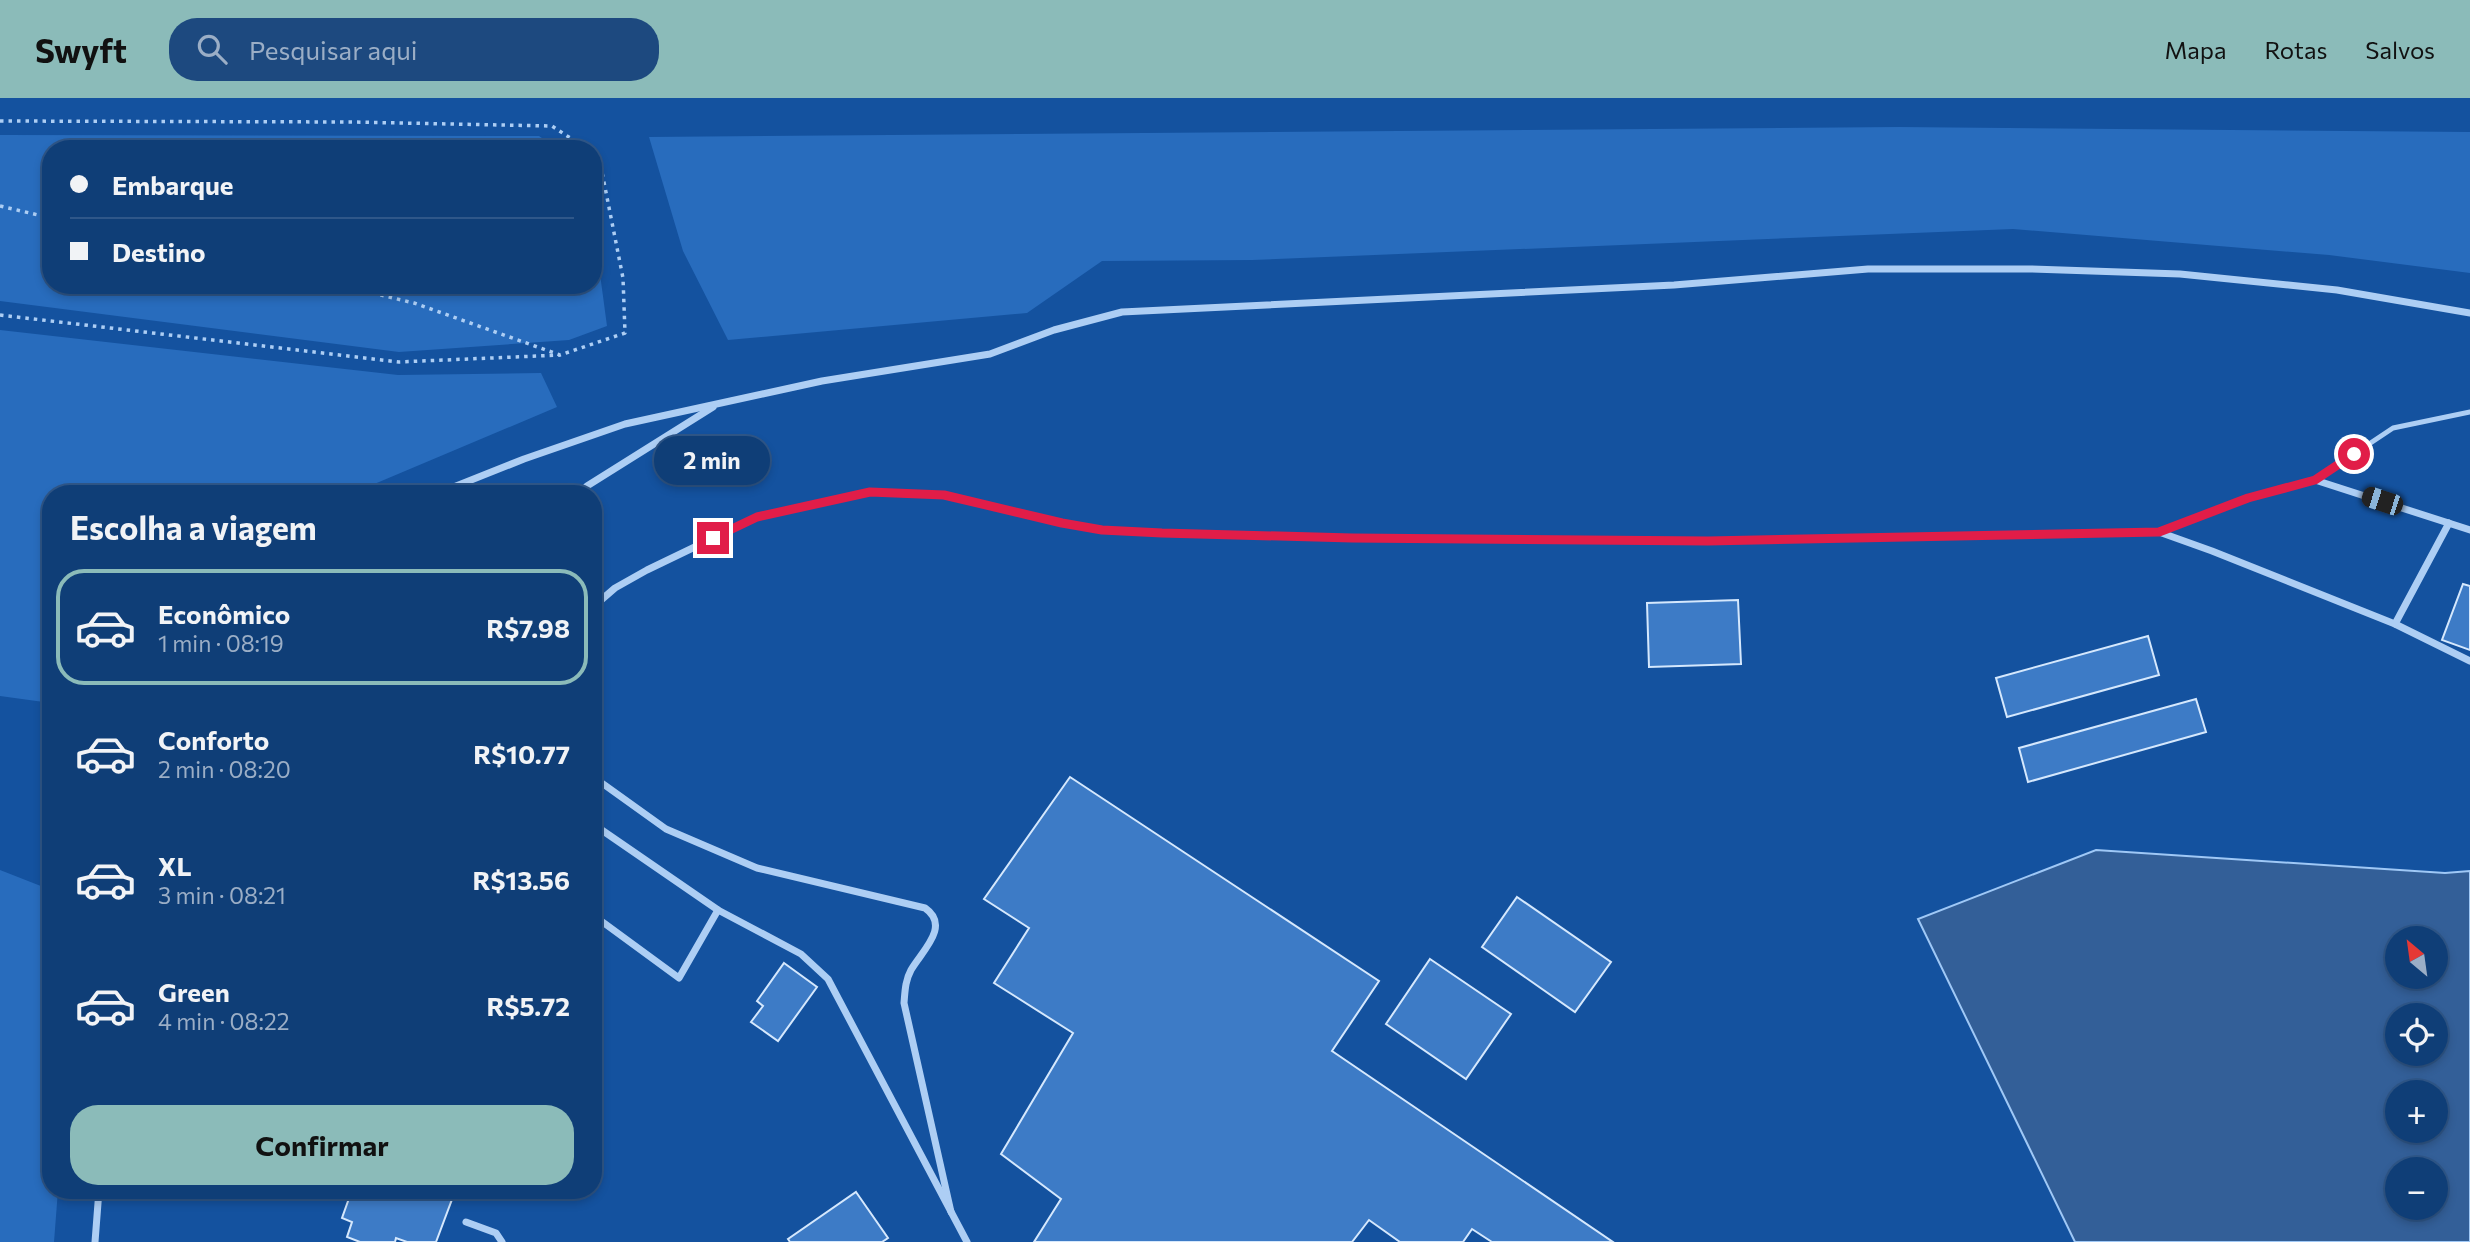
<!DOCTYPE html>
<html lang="pt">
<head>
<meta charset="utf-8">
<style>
  :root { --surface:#0f3e77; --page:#1d497f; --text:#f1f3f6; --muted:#9baec6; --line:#2f5789; --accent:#8bbbb9 }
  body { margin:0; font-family:Commissioner,sans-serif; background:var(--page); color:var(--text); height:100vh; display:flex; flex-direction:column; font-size:26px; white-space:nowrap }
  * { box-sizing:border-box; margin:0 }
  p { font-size:23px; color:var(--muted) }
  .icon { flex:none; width:38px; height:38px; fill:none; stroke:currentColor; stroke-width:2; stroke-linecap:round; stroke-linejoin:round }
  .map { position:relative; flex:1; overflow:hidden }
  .drawer { position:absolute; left:42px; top:387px; width:560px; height:714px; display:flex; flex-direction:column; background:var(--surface); border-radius:28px; box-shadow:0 4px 10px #0003,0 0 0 2px var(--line) }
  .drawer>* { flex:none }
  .guide { position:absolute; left:42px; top:42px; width:560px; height:154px; border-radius:28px; box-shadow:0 4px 10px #0003,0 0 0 2px var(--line); display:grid; align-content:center; height:154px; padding:0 28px; background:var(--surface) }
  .needle { width:46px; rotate:331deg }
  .fabs { position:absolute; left:2385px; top:828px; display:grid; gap:14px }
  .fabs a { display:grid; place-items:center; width:63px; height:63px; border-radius:50%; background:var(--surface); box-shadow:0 4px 10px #0003,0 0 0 2px var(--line); font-size:35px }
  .end { position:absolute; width:32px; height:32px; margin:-16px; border:9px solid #e11d48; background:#fff; box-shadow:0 0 0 4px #fff }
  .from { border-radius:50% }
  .bubble { position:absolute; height:49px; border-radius:24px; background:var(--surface); box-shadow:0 4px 10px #0003,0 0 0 2px var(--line); font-size:23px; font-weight:700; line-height:49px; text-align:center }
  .car { position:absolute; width:21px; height:42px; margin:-21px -10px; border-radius:9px; box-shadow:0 0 5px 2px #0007; background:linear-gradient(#222 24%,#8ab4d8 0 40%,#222 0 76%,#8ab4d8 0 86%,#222 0) }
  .guide b { display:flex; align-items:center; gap:24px; height:66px; font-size:26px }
  .guide b+b { border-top:2px solid var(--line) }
  .guide i { width:18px; height:18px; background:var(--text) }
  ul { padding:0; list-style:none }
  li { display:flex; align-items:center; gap:21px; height:116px; margin:0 14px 10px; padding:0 14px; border:4px solid transparent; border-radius:28px }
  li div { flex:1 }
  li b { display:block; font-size:26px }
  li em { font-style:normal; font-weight:700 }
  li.selected { border-color:var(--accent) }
  li>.icon { width:63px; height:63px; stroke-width:1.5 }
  h2 { padding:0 28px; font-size:32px; line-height:84px }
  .button { display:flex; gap:14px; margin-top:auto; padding:14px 28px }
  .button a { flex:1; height:80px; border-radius:28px; background:var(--accent); color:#111; font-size:28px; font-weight:700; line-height:80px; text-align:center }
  header { display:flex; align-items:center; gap:42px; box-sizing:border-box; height:98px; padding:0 35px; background:var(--accent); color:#111 }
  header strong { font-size:33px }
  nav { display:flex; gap:38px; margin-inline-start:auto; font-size:24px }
  .search { width:490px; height:63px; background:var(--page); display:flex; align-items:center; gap:18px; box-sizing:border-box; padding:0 24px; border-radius:28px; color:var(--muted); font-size:26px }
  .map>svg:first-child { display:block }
</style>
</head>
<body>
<header>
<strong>Swyft</strong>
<div class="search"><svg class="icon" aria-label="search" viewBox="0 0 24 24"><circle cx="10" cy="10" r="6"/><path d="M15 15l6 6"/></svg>Pesquisar aqui</div>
<nav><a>Mapa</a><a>Rotas</a><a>Salvos</a></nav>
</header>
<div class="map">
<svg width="2470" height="1144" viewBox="0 0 2470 1144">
  <rect width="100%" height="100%" fill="#14529f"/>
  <g fill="#286cbd">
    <path d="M 1899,29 L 2470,34 L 2470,175 L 2329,157 L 2013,131 L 1252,162 L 1102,163 L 1027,215 L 728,242 L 683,153 L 649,39 Z"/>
    <path d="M 0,37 L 539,38 L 558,51 L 51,51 L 51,187 L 593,187 L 593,124 L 607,228 L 569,242 L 399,254 L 0,203 Z"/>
    <path d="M 0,232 L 398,277 L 541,275 L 557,309 L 353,395 L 51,396 L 51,605 L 0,598 Z"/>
    <path d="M 0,772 L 51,792 L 51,1092 L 58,1092 L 54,1144 L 0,1144 Z"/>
  </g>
  <path fill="#335f98" stroke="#9fc8f6" stroke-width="2" fill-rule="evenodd" d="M 2096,752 L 2445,775 L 2470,773 L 2470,1144 L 2075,1144 L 1918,821 ZM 2398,840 L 2436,840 L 2436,878 L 2398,878 ZM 2398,917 L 2436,917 L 2436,956 L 2398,956 ZM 2398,994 L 2436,994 L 2436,1032 L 2398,1032 ZM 2398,1071 L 2436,1071 L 2436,1110 L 2398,1110 Z"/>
  <g fill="#3d7bc6" stroke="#d5e8fd" stroke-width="2">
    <path d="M 2463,486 L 2470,488 L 2470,552 L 2442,542 Z"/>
    <path d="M 1738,502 L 1741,566 L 1649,569 L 1647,505 Z"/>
    <path d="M 2148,538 L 2159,577 L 2007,619 L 1996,580 Z"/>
    <path d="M 2196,601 L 2206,634 L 2028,684 L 2019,650 Z"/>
    <path d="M 1070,679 L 1379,883 L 1332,953 L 1613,1144 L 1492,1144 L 1472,1131 L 1463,1144 L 1400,1144 L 1369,1122 L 1352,1144 L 1034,1144 L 1061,1101 L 1001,1056 L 1073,935 L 994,885 L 1029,830 L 984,801 Z"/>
    <path d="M 1517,799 L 1611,864 L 1575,914 L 1482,849 Z"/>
    <path d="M 1430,861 L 1511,916 L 1466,981 L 1386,926 Z"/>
    <path d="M 784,865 L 817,889 L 778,943 L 751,924 L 763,908 L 757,903 Z"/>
    <path d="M 352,1092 L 443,1092 L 454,1096 L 436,1144 L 407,1144 L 396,1140 L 395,1144 L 360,1144 L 347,1139 L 352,1124 L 342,1120 Z"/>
    <path d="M 856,1094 L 888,1140 L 882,1144 L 790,1144 L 788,1141 Z"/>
  </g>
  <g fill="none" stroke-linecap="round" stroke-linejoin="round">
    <g stroke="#adcef4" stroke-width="3.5" stroke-dasharray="3.5 5" stroke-linecap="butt">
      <path d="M 0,23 L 351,24 L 552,28 L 587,51"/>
      <path d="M 0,108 L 51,120"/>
      <path d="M 339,187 L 414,205 L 560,257 L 625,235 L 623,180 L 599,59 L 593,55"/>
      <path d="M 0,217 L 399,264 L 560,257"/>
    </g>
    <path stroke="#adcef4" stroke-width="5" d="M 2315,382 L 2393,330 L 2470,314"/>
    <g stroke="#adcef4" stroke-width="7">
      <path d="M 436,396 L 524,361 L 625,326 L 822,283 L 990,256 L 1054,232 L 1122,214 L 1674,187 L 1868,171 L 2031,171 L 2180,176 L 2337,192 L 2470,215"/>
      <path d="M 579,396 L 587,388 L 713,309"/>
      <path d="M 2159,434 L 2248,400 L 2315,382 L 2470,432"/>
      <path d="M 593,509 L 615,490 L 647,472 L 757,419 L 870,394 L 944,397 L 1062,425 L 1102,432 L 1162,435 L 1352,440 L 1708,443 L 2159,434 L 2212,453 L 2395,526 L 2470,563"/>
      <path d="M 2395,526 L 2449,425"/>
      <path d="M 593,675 L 599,683 L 666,731 L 757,770 L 925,810 C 951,828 922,853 911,872 C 905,883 905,894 904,905 L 951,1114"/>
      <path d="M 593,726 L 718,812 L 801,856 L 828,881 L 967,1144"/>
      <path d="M 593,817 L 679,880 L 718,812"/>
      <path d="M 466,1124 L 496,1135 L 502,1144"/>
      <path d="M 95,1144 L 99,1092"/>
    </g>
  </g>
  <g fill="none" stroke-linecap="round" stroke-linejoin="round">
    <path stroke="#e11d48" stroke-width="9" d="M 713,440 L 757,419 L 870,394 L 944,397 L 1062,425 L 1102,432 L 1162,435 L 1352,440 L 1708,443 L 2159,434 L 2248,400 L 2315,382 L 2354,356"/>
  </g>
</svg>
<div class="fabs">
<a><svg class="needle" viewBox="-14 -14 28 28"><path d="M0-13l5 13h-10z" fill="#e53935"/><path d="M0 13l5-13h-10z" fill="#9baec6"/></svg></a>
<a><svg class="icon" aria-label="locate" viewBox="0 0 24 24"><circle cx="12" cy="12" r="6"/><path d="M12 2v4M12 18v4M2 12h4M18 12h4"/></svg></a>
<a>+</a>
<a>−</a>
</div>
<i class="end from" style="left:2354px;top:356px"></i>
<i class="end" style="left:713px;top:440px"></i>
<div class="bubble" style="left:654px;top:338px;width:116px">2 min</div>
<i class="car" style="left:2382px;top:403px;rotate:288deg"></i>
<div class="guide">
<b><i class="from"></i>Embarque</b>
<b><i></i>Destino</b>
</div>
<section class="drawer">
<h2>Escolha a viagem</h2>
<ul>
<li class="selected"><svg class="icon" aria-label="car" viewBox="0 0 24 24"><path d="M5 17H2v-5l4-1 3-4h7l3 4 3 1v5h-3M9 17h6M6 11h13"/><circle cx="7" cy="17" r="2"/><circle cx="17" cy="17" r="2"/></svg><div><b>Econômico</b><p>1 min · 08:19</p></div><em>R$7.98</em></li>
<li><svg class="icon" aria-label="car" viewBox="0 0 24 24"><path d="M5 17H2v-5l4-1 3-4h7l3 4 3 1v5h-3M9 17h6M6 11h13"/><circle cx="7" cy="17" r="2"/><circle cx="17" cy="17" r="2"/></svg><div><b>Conforto</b><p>2 min · 08:20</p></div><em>R$10.77</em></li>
<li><svg class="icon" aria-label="car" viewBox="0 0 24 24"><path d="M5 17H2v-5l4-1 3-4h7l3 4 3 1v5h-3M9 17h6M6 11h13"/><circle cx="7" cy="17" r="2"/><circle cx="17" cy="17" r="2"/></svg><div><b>XL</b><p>3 min · 08:21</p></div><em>R$13.56</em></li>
<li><svg class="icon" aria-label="car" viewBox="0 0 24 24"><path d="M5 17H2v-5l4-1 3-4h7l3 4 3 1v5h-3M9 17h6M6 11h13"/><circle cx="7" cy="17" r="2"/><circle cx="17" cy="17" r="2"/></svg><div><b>Green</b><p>4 min · 08:22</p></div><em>R$5.72</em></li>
</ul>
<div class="button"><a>Confirmar</a></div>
</section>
</div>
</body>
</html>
